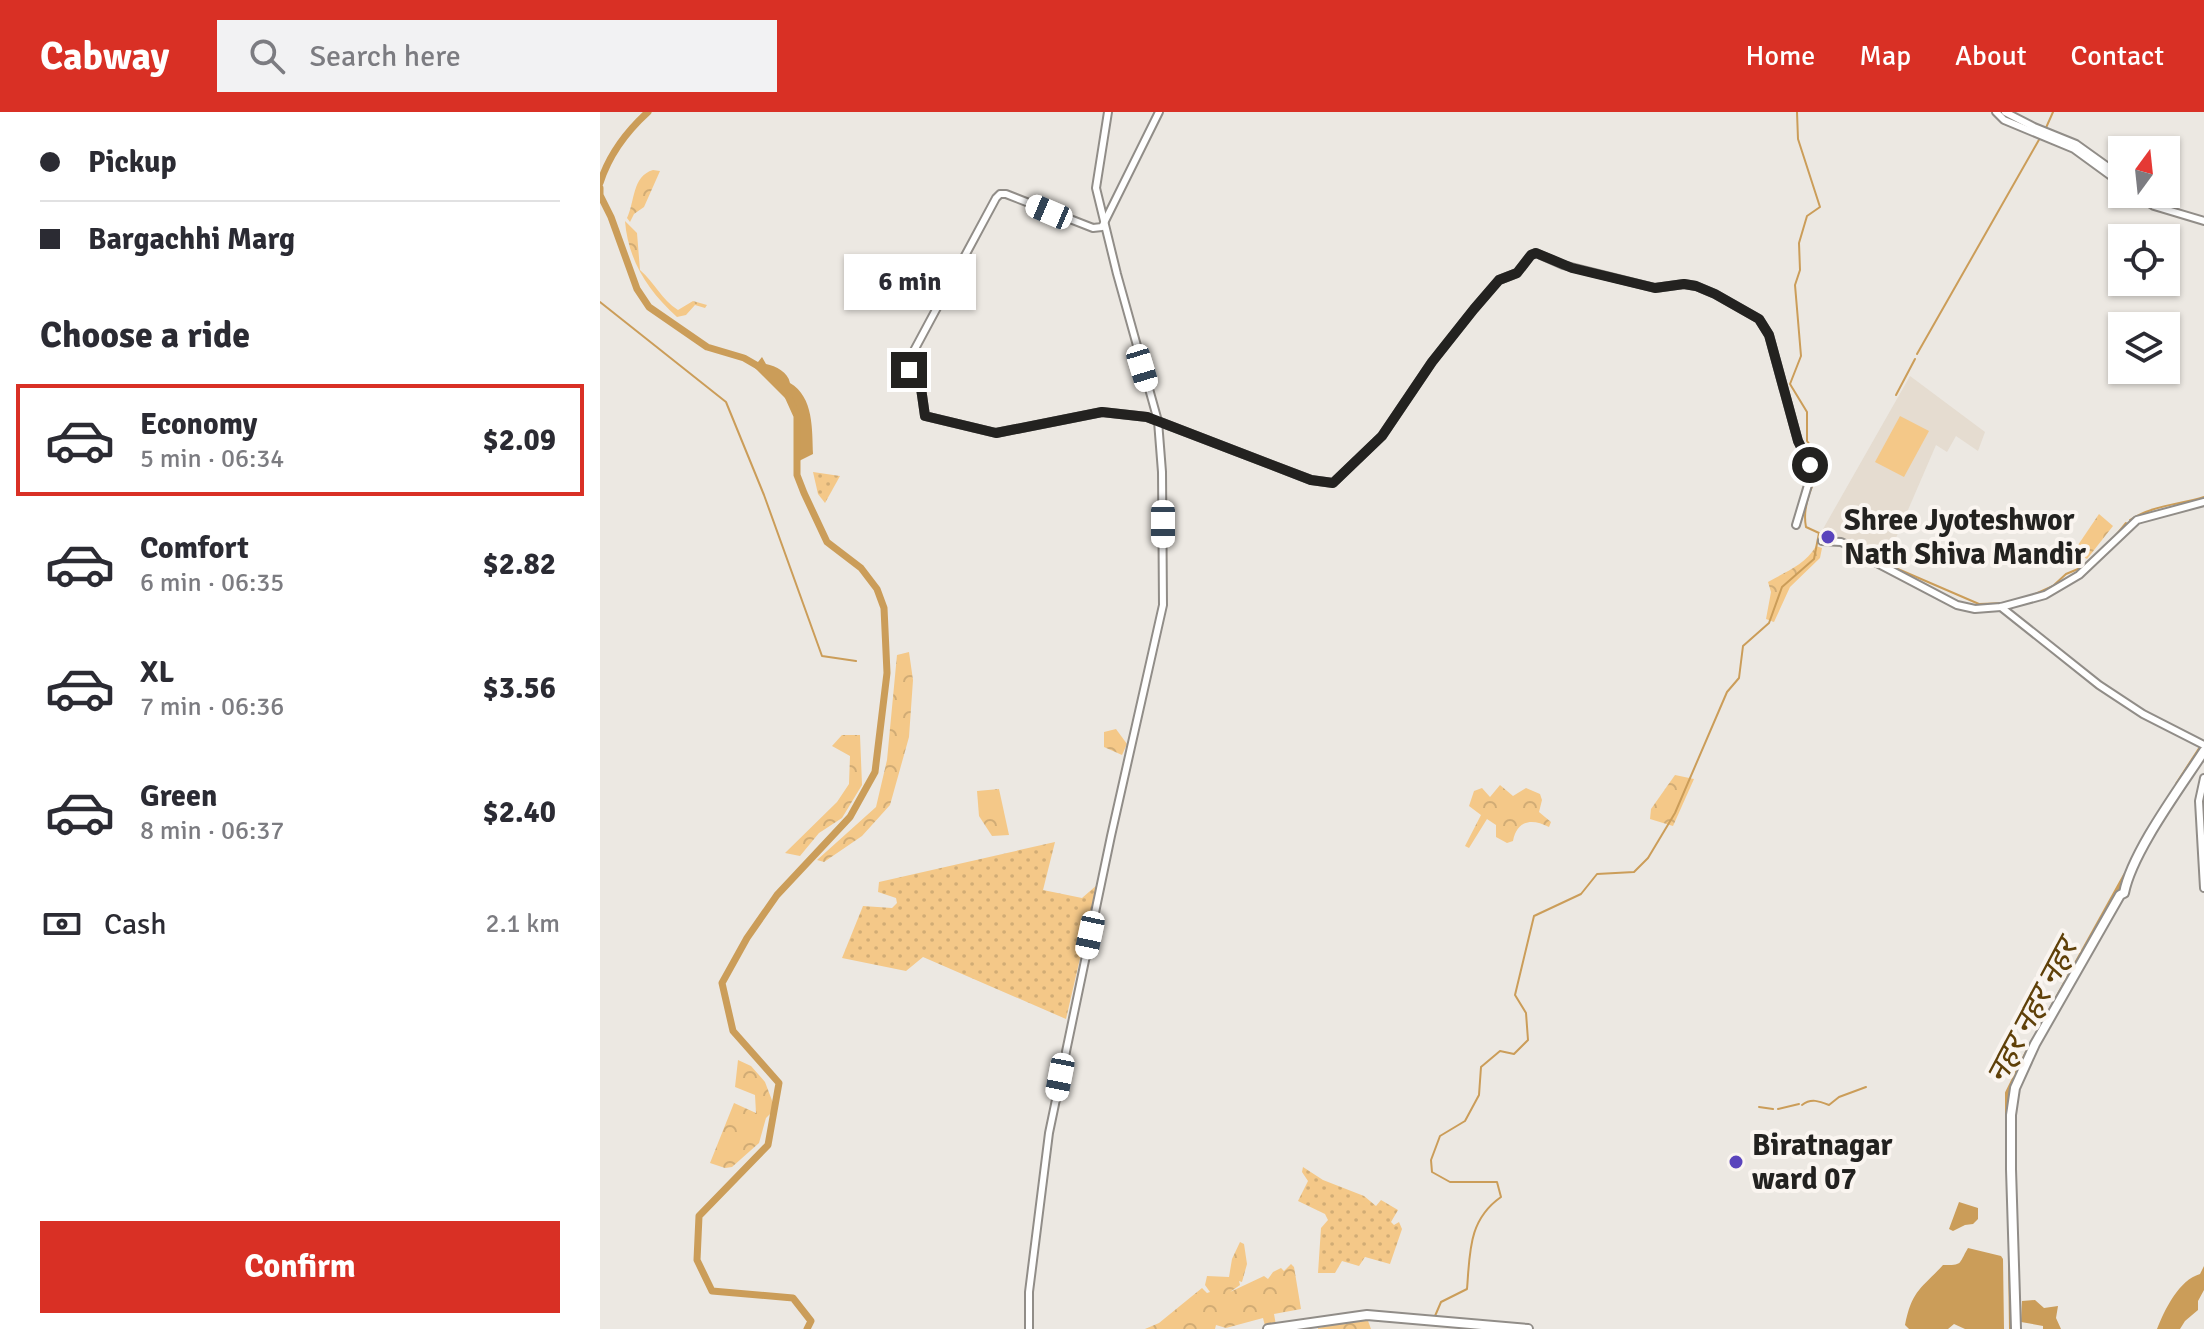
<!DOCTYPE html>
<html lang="en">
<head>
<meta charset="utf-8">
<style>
  :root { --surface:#fff; --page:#f2f2f3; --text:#2b2b33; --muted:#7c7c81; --line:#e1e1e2; --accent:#d93025 }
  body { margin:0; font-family:Signika,"Noto Sans Devanagari",sans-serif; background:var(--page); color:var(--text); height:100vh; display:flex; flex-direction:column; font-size:30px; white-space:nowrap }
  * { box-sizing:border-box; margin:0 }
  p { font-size:26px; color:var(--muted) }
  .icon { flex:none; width:44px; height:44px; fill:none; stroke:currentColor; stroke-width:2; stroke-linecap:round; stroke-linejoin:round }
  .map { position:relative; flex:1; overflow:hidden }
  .details { display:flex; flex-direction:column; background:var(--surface); width:600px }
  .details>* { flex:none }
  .top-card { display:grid; align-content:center; height:176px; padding:0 40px; background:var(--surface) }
  .needle { width:52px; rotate:15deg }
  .buttons { position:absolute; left:1508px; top:24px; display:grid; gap:16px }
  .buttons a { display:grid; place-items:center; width:72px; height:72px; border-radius:0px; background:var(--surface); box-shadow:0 2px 6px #0004; font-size:40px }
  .end { position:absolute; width:36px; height:36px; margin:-18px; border:10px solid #232220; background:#fff; box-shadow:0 0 0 4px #fff }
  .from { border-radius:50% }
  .bubble { position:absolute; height:56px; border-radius:0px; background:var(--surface); box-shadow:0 2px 6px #0004; font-size:26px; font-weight:700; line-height:56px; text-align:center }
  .car { position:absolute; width:24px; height:48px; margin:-24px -12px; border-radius:10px; box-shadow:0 0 6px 2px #0007; background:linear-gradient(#fff 24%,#345 0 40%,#fff 0 76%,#345 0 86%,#fff 0) }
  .top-card b { display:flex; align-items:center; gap:28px; height:76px; font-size:30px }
  .top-card b+b { border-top:2px solid var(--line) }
  .top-card i { width:20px; height:20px; background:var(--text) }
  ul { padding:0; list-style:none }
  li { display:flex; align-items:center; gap:24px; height:112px; margin:0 16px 12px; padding:0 24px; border:4px solid transparent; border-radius:0px }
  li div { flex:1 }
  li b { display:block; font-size:30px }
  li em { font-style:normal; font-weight:700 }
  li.on { border-color:var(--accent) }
  li>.icon { width:72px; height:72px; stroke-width:1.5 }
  h2 { padding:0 40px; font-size:36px; line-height:96px }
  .pay { display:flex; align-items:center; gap:20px; height:88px; padding:0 40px; font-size:30px }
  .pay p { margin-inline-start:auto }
  .primary-button { display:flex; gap:16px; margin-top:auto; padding:16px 40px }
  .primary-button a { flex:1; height:92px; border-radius:0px; background:var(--accent); color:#fff; font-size:32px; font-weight:700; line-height:92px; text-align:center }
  header { display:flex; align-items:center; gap:48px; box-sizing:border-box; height:112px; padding:0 40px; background:var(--accent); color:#fff }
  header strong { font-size:38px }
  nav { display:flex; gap:44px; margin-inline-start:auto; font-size:28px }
  .search { width:560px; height:72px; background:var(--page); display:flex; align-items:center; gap:20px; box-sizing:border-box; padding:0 28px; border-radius:0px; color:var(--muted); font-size:30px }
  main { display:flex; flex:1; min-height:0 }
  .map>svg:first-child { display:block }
</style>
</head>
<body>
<header>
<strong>Cabway</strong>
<div class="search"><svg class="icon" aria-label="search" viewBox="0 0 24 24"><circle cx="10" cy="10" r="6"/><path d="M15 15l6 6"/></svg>Search here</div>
<nav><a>Home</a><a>Map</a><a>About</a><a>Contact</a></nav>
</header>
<main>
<section class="details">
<div class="top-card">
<b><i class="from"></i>Pickup</b>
<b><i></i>Bargachhi Marg</b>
</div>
<h2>Choose a ride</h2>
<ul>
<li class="on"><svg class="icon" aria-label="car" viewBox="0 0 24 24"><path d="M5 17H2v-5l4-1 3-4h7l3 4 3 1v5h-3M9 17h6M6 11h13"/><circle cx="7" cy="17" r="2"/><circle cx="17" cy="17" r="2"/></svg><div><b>Economy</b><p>5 min · 06:34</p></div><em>$2.09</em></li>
<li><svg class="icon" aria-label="car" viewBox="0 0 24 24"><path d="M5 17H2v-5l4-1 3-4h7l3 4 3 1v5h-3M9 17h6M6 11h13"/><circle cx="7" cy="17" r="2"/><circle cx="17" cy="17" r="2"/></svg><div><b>Comfort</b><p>6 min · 06:35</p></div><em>$2.82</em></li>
<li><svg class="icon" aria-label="car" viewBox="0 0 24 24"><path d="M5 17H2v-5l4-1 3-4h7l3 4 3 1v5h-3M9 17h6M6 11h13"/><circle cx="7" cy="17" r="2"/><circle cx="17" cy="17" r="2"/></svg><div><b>XL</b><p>7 min · 06:36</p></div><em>$3.56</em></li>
<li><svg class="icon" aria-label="car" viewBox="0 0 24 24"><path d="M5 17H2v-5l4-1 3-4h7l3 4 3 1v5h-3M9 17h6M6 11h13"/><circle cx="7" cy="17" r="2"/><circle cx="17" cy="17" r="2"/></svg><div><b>Green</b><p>8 min · 06:37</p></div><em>$2.40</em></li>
</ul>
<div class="pay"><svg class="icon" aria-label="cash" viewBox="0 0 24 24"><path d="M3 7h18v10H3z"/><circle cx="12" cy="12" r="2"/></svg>Cash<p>2.1 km</p></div>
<div class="primary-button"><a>Confirm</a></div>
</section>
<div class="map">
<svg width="1604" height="1217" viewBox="0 0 1604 1217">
  <defs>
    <pattern id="grass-dots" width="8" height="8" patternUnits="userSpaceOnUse" patternTransform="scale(2)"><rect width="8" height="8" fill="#f4c888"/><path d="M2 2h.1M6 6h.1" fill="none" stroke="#d1ac75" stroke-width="1.8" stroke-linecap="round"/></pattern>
    <pattern id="forest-crowns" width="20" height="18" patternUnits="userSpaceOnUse" patternTransform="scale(2)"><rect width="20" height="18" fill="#f4c888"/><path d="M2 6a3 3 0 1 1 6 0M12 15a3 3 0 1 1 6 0" fill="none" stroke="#d1ac75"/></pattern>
  </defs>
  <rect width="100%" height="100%" fill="#ece8e2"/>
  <path fill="#e5dcd0" d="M 1310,264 L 1385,320 L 1378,339 L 1356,324 L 1347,340 L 1336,333 L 1286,449 L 1223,417 Z"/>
  <g fill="url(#grass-dots)">
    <path d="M 213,360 L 240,364 L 225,391 L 218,382 Z"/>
    <path d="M 455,730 L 443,778 L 482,786 L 497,773 L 466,907 L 323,845 L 306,859 L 242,846 L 263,794 L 292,796 L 297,791 L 296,786 L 278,780 L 279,770 Z"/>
    <path d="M 703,1055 L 723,1068 L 764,1084 L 776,1094 L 781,1088 L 798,1098 L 791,1110 L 794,1113 L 799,1110 L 802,1117 L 790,1152 L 765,1145 L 759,1154 L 742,1149 L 735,1161 L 718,1161 L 721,1116 L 728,1108 L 725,1102 L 698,1089 L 708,1069 L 702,1060 Z"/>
  </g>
  <g fill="url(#forest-crowns)">
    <path d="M 53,58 L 60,59 L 44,95 L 34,102 L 30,110 L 27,106 C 35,90 32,64 53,58 Z"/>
    <path d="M 25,109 L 37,121 L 40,158 C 55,171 61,187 78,198 L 93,189 L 107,193 L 105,196 L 95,193 L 86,203 L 77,205 C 48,179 28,148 25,109 Z"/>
    <path d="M 1499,402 L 1513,414 L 1487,447 L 1474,439 Z"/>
    <path d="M 1216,434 L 1222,436 L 1220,446 L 1190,475 L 1174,510 L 1166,507 L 1171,480 L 1168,470 C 1185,460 1205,453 1216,434 Z"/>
    <path d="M 309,540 L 313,568 L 309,625 L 290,693 L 262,724 L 224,750 L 217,748 L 276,695 L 287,648 L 297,543 Z"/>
    <path d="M 516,617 L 527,632 L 522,643 L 504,635 L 504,620 Z"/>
    <path d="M 242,623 L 260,623 L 262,673 L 242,706 L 219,721 L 200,744 L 185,741 L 237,690 L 249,672 L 250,644 L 232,634 Z"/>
    <path d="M 1075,663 L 1094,667 L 1073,714 L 1050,707 L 1051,697 Z"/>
    <path d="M 900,673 L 913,684 L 926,676 L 940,682 L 942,688 L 939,700 L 951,710 L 949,715 C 932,706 917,708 913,729 L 907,731 L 896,725 L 896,713 L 887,707 L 869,736 L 865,734 L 881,703 L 869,694 L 874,679 L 882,676 L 890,685 Z"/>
    <path d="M 399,677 L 409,723 L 392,724 L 379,704 L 377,679 Z"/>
    <path d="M 138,948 L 151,954 L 165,970 L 173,991 L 172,1000 L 166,1006 L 159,1031 L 132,1055 L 125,1056 L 110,1051 L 134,991 L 156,1001 L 155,983 L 135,975 Z"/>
    <path d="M 640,1130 L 644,1132 L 647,1152 L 642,1170 L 639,1169 L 640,1173 L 630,1180 L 664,1164 L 668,1167 L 673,1160 L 681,1156 L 684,1159 L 691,1152 L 694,1155 L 701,1197 L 674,1202 L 676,1213 L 665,1214 L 663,1206 L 626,1216 L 616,1213 L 615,1217 L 545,1217 L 559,1211 L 602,1176 L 607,1181 L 610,1180 L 605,1173 L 607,1164 L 629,1165 L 632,1147 Z"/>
    <path d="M 767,1206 L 771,1217 L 718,1217 L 718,1216 Z"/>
  </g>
  <path fill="#f4c888" d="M 1300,304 L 1329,319 L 1304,365 L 1275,350 Z"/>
  <g fill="#cb9d59">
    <path d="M 162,245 L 166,252 C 176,254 188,260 190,271 C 214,285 212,318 213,342 L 199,349 L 197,303 L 193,294 L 154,255 Z"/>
    <path d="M 1359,1090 L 1378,1096 L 1378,1107 L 1373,1112 L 1365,1113 L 1353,1119 L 1349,1117 Z"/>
    <path d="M 1368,1136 L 1401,1144 L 1403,1147 L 1404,1217 L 1365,1217 L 1354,1212 L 1348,1217 L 1309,1217 L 1305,1213 C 1312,1178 1321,1177 1343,1153 C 1363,1153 1358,1153 1368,1136 Z"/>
    <path d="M 1604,1154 L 1604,1178 L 1598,1189 L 1598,1198 L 1585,1209 L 1580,1217 L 1557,1217 C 1565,1197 1579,1168 1600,1162 Z"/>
    <path d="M 1435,1188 L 1444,1196 L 1458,1194 L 1456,1206 L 1461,1217 L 1443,1217 L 1443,1214 L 1421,1210 L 1422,1189 Z"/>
  </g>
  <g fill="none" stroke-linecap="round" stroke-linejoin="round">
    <g stroke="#cb9d59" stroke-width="2">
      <path d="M 1445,18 L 1453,0"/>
      <path d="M 0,190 L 126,290 L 164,383 L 222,544 L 256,549"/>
      <path d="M 1317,242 L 1440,26"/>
      <path d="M 1296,283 L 1315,247"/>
      <path d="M 1530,408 C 1553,393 1578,393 1604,385"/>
      <path d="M 1512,428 L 1526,411"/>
      <path d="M 1284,451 L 1379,492 L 1406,491"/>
      <path d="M 1428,485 L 1453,474 L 1466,462 L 1478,457 L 1493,446"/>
      <path d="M 1202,993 C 1211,986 1219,989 1229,993 L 1239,985 L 1266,975"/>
      <path d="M 1159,995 L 1173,997"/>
      <path d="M 1178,997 L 1199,992"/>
      <path d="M 835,1204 L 841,1190 L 867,1177 C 870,1141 868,1108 901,1085 L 897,1070 L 850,1070 L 832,1060 L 831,1048 L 840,1024 L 865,1009 L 879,983 L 881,955 L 900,939 L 914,942 L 928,928 L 926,901 L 915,883 L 934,804 L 981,782 L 997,762 L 1034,760 L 1048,746 L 1075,701 L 1127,580 L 1139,566 L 1143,534 L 1169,511 L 1182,475 L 1214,447 L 1219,421 L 1206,415 C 1202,395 1212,367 1226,353 L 1207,329 L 1207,300 L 1190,272 L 1201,244 L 1195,173 L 1200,158 L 1199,131 L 1207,104 L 1220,95 L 1198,27 L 1197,0"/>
    </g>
    <g stroke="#cb9d59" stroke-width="4">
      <path d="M 1577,672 L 1603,632"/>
      <path d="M 1444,909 L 1525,763"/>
      <path d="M 1407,1040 L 1407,981 L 1428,938"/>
      <path d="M 1410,1145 L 1411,1217"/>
    </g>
    <g stroke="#cb9d59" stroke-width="7">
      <path d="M 0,71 C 9,43 26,20 48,0"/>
      <path d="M 0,76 L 0,83 L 11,105 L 37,177 L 49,195 L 107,235 L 144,246 L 163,257"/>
      <path d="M 188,284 L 197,304 L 197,363 L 204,381 L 227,430 L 261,456 L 277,477 L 284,496 L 287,561 L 275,660 L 250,705 L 177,783 L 147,826 L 122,871 L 133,919 L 179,971 L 168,1033 L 99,1104 L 97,1148 L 112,1179 L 193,1186 L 211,1209 L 207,1217"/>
    </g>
    <g stroke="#918d88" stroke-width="10">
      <g id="minor">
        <path d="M 559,0 L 502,115 L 493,116 L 406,82 L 400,82 L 396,86 L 310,246 L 309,258 L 320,269 L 325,304 L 396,321 L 502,300 L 547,305 L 711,368 L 733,371 L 782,324 L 832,250 L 874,197 L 899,168 L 917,161 L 931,143 L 936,141 L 963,153 L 1055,176 L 1084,172 L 1096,174 L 1115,182 L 1159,207 L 1169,223 L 1198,329 L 1210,353 L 1208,373 L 1196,413"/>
        <path d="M 1396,0 L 1404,8 L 1474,37 L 1522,72"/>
        <path d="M 1405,0 L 1434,15 L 1476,32 L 1522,65"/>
        <path d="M 1536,82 L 1554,94 L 1604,109"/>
        <path d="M 1222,429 L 1241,430 L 1254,436 L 1275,450 L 1357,493 L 1375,497 L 1401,495 L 1445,483 L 1479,463 L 1537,408 L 1604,390"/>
        <path d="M 1401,495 L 1499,573 L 1543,602 L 1604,633"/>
        <path d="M 1604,666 L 1599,689 L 1604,776"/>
        <path d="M 429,1217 L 429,1180 L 449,1021 L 511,724 L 563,493 L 562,360 L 558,309 L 517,162 L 496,76 L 508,0"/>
      </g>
    </g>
    <g stroke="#918d88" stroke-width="12">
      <g id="major">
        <path d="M 668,1217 L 767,1203 L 928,1217"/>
        <path d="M 1416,1217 L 1411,1057 L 1411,1003 L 1415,976 L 1435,932 L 1520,783 L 1524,781 C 1532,740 1580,676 1604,639"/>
      </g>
    </g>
    <use href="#minor" stroke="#fff" stroke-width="6"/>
    <use href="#major" stroke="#fff" stroke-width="8"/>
  </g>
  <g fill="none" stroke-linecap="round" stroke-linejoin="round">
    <path stroke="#232220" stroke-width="10" d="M 309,258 L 320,269 L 325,304 L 396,321 L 502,300 L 547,305 L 711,368 L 733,371 L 782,324 L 832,250 L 874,197 L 899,168 L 917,161 L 931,143 L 936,141 L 972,156 L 1055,176 L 1084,172 L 1096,174 L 1115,182 L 1159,207 L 1169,223 L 1198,329 L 1210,353"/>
  </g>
  <g fill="#5a44bc" stroke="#faf5f0" stroke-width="3">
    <circle cx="1228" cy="425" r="8"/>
    <circle cx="1136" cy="1050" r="8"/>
  </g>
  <g text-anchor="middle" stroke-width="8" stroke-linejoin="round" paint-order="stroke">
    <g font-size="30" font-weight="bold" fill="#232220" stroke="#faf5f0" text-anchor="start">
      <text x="1244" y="418">Shree Jyoteshwor<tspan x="1244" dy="34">Nath Shiva Mandir</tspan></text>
      <text x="1152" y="1043">Biratnagar<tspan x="1152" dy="34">ward 07</tspan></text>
    </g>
    <g font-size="32" font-style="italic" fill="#5f4008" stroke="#faf5f0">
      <text transform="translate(1431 899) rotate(-62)" y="11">नहर नहर नहर</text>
    </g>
  </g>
</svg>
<div class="buttons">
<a><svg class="needle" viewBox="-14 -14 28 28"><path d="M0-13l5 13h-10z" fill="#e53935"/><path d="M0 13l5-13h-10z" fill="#7c7c81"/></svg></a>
<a><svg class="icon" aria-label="locate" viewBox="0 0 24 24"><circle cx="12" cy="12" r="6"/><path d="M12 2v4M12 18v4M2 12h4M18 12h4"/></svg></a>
<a><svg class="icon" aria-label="layers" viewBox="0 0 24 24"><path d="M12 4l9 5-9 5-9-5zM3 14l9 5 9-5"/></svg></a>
</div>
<i class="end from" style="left:1210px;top:353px"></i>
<i class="end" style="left:309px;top:258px"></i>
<div class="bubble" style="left:244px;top:142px;width:132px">6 min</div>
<i class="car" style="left:449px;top:100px;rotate:293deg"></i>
<i class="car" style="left:542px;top:256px;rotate:163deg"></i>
<i class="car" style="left:563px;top:412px;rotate:180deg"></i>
<i class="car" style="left:490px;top:823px;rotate:192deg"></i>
<i class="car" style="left:460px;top:965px;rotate:191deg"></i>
</div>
</main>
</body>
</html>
